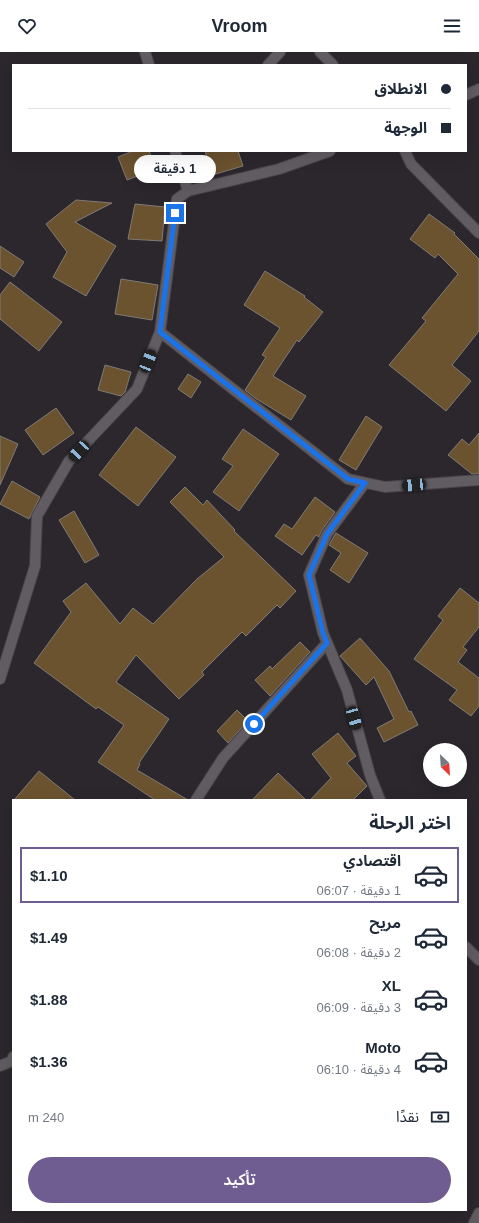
<!DOCTYPE html>
<html lang="ar">
<head>
<meta charset="utf-8">
<style>
  :root { --surface:#fff; --page:#f6f6f7; --text:#1f2937; --muted:#747a83; --line:#e0e1e3; --accent:#6f5d91 }
  body { margin:0; font-family:Helvetica,"Noto Sans Arabic",sans-serif; background:var(--page); color:var(--text); direction:rtl; height:100vh; display:flex; flex-direction:column; font-size:15px; white-space:nowrap }
  * { box-sizing:border-box; margin:0 }
  p { font-size:13px; color:var(--muted) }
  .icon { flex:none; width:22px; height:22px; fill:none; stroke:currentColor; stroke-width:2; stroke-linecap:round; stroke-linejoin:round }
  .map { position:relative; flex:1; overflow:hidden; direction:ltr }
  .details { position:absolute; left:12px; top:747px; width:455px; height:412px; display:flex; flex-direction:column; background:var(--surface); border-radius:0px; box-shadow:0 4px 16px #0002; direction:rtl }
  .details>* { flex:none }
  .banner { position:absolute; left:12px; top:12px; width:455px; height:88px; border-radius:0px; box-shadow:0 4px 16px #0002; direction:rtl; display:grid; align-content:center; height:88px; padding:0 16px; background:var(--surface) }
  .needle { width:26px; rotate:155deg }
  .buttons { position:absolute; left:423px; top:691px; display:grid; gap:8px }
  .buttons a { display:grid; place-items:center; width:44px; height:44px; border-radius:50%; background:var(--surface); box-shadow:0 4px 16px #0002; font-size:20px }
  .end { position:absolute; width:18px; height:18px; margin:-9px; border:5px solid #1a73e8; background:#fff; box-shadow:0 0 0 2px #fff }
  .from { border-radius:50% }
  .bubble { position:absolute; height:28px; border-radius:14px; background:var(--surface); box-shadow:0 4px 16px #0002; font-size:13px; font-weight:600; line-height:28px; text-align:center; direction:rtl }
  .car { position:absolute; width:12px; height:24px; margin:-12px -6px; border-radius:5px; box-shadow:0 0 3px 1px #0007; background:linear-gradient(#222 24%,#8ab4d8 0 40%,#222 0 76%,#8ab4d8 0 86%,#222 0) }
  .banner b { display:flex; align-items:center; gap:14px; height:38px; font-size:15px }
  .banner b+b { border-top:1px solid var(--line) }
  .banner i { width:10px; height:10px; background:var(--text) }
  ul { padding:0; list-style:none }
  li { display:flex; align-items:center; gap:12px; height:56px; margin:0 8px 6px; padding:0 8px; border:2px solid transparent; border-radius:0px }
  li div { flex:1 }
  li b { display:block; font-size:15px }
  li em { font-style:normal; font-weight:600 }
  li.current { border-color:var(--accent) }
  li>.icon { width:36px; height:36px; stroke-width:1.5 }
  h2 { padding:0 16px; font-size:18px; line-height:48px }
  .pay { display:flex; align-items:center; gap:10px; height:44px; padding:0 16px; font-size:15px }
  .pay p { margin-inline-start:auto }
  .button { display:flex; gap:8px; margin-top:auto; padding:8px 16px }
  .button a { flex:1; height:46px; border-radius:24px; background:var(--accent); color:#fff; font-size:16px; font-weight:600; line-height:46px; text-align:center }
  header { display:flex; justify-content:space-between; align-items:center; height:52px; padding:0 16px; background:var(--surface); font-size:18px; font-weight:600 }
  .map>svg:first-child { display:block }
</style>
</head>
<body>
<header><svg class="icon" aria-label="menu" viewBox="0 0 24 24"><path d="M4 6h16M4 12h16M4 18h16"/></svg>Vroom<svg class="icon" aria-label="heart" viewBox="0 0 24 24"><path d="M12 20l-8-8c-3-5 5-10 8-4 3-6 11-1 8 4z"/></svg></header>
<div class="map">
<svg width="479" height="1171" viewBox="0 0 479 1171">
  <rect width="100%" height="100%" fill="#2b272d"/>
  <g fill="#6c5330" stroke="#807b75">
    <path d="M 133,99 L 149,99 L 156,117 L 127,128 L 118,105 Z"/>
    <path d="M 205,99 L 238,99 L 243,114 L 212,123 Z"/>
    <path d="M 76,148 L 112,151 L 75,170 L 116,194 L 86,244 L 53,225 L 67,200 L 46,172 Z"/>
    <path d="M 135,152 L 165,155 L 162,189 L 128,187 Z"/>
    <path d="M 429,162 L 455,181 L 454,182 L 479,207 L 479,279 L 452,313 L 471,329 L 446,359 L 389,313 L 426,269 L 422,266 L 458,222 L 438,202 L 435,206 L 410,187 Z"/>
    <path d="M 0,194 L 24,210 L 14,225 L 0,216 Z"/>
    <path d="M 265,219 L 305,244 L 304,245 L 323,260 L 299,290 L 297,288 L 273,324 L 306,344 L 291,368 L 255,346 L 245,338 L 266,305 L 262,303 L 280,276 L 244,253 Z"/>
    <path d="M 121,227 L 158,233 L 152,268 L 115,262 Z"/>
    <path d="M 10,230 L 62,270 L 39,299 L 0,267 L 0,243 Z"/>
    <path d="M 105,313 L 131,320 L 125,340 L 121,344 L 98,338 Z"/>
    <path d="M 188,322 L 201,330 L 191,346 L 178,337 Z"/>
    <path d="M 56,356 L 74,381 L 43,403 L 25,378 Z"/>
    <path d="M 366,364 L 382,375 L 356,418 L 339,408 Z"/>
    <path d="M 136,375 L 176,405 L 138,454 L 99,423 Z"/>
    <path d="M 243,377 L 279,402 L 239,459 L 213,440 L 233,414 L 222,407 Z"/>
    <path d="M 479,381 L 479,422 L 472,422 L 448,403 L 462,387 L 469,393 Z"/>
    <path d="M 0,384 L 18,392 L 0,433 Z"/>
    <path d="M 12,429 L 40,445 L 29,467 L 0,452 Z"/>
    <path d="M 185,435 L 203,453 L 207,448 L 235,478 L 234,479 L 296,539 L 280,556 L 277,553 L 246,584 L 242,580 L 202,620 L 204,623 L 179,647 L 136,603 L 116,630 L 169,667 L 139,711 L 140,712 L 137,718 L 188,748 L 155,748 L 98,710 L 124,673 L 98,655 L 96,657 L 34,611 L 71,560 L 63,549 L 86,531 L 120,572 L 133,556 L 153,572 L 197,527 L 224,505 L 170,450 Z"/>
    <path d="M 315,445 L 335,460 L 322,478 L 319,485 L 316,483 L 302,503 L 275,484 L 284,472 L 292,477 Z"/>
    <path d="M 74,459 L 99,503 L 85,511 L 59,468 Z"/>
    <path d="M 336,481 L 368,501 L 349,531 L 330,518 L 341,501 L 329,493 Z"/>
    <path d="M 460,536 L 479,551 L 479,575 L 463,595 L 467,598 L 458,610 L 479,626 L 479,654 L 471,664 L 449,648 L 457,638 L 414,607 L 443,568 L 438,564 Z"/>
    <path d="M 360,586 L 389,619 L 409,660 L 411,659 L 418,673 L 384,690 L 377,676 L 394,667 L 374,625 L 366,633 L 340,604 Z"/>
    <path d="M 300,590 L 310,600 L 270,644 L 255,628 L 270,614 L 272,617 Z"/>
    <path d="M 237,658 L 248,669 L 228,691 L 217,679 Z"/>
    <path d="M 338,681 L 356,704 L 347,711 L 367,734 L 353,748 L 310,748 L 331,726 L 312,702 Z"/>
    <path d="M 39,719 L 75,748 L 14,748 Z"/>
    <path d="M 278,721 L 306,748 L 252,748 Z"/>
  </g>
  <g fill="none" stroke-linecap="round" stroke-linejoin="round">
    <g stroke="#484449" stroke-width="12">
      <g id="street">
        <path d="M 145,0 L 149,13"/>
        <path d="M 320,0 L 333,13"/>
        <path d="M 268,13 L 280,0"/>
        <path d="M 466,43 L 479,37"/>
        <path d="M 175,99 L 188,139"/>
        <path d="M 405,99 L 411,112 L 479,181"/>
        <path d="M 160,280 L 348,427 L 385,435 L 479,428"/>
        <path d="M 365,431 L 327,482 L 309,523 L 323,581 L 347,638 L 370,723 L 380,748"/>
        <path d="M 0,627 L 35,514 L 37,464 L 69,409 L 137,337 L 160,280 L 177,147 L 188,139 L 279,117 L 330,99"/>
        <path d="M 196,748 L 223,706 L 327,591"/>
        <path d="M 466,895 L 479,908"/>
        <path d="M 0,1014 L 12,1009 L 13,1005"/>
        <path d="M 474,1171 L 479,1161"/>
      </g>
    </g>
    <use href="#street" stroke="#615c62" stroke-width="10"/>
  </g>
  <g fill="none" stroke-linecap="round" stroke-linejoin="round">
    <path stroke="#1a73e8" stroke-width="5" d="M 175,161 L 160,280 L 348,427 L 365,431 L 327,482 L 309,523 L 323,581 L 327,591 L 254,672"/>
  </g>
</svg>
<div class="buttons">
<a><svg class="needle" viewBox="-14 -14 28 28"><path d="M0-13l5 13h-10z" fill="#e53935"/><path d="M0 13l5-13h-10z" fill="#747a83"/></svg></a>
</div>
<i class="end from" style="left:254px;top:672px"></i>
<i class="end" style="left:175px;top:161px"></i>
<div class="bubble" style="left:134px;top:103px;width:82px">1 دقيقة</div>
<i class="car" style="left:148px;top:309px;rotate:22deg"></i>
<i class="car" style="left:79px;top:399px;rotate:223deg"></i>
<i class="car" style="left:414px;top:433px;rotate:265deg"></i>
<i class="car" style="left:354px;top:666px;rotate:164deg"></i>
<div class="banner">
<b><i class="from"></i>الانطلاق</b>
<b><i></i>الوجهة</b>
</div>
<section class="details">
<h2>اختر الرحلة</h2>
<ul>
<li class="current"><svg class="icon" aria-label="car" viewBox="0 0 24 24"><path d="M5 17H2v-5l4-1 3-4h7l3 4 3 1v5h-3M9 17h6M6 11h13"/><circle cx="7" cy="17" r="2"/><circle cx="17" cy="17" r="2"/></svg><div><b>اقتصادي</b><p>1 دقيقة · 06:07</p></div><em>$1.10</em></li>
<li><svg class="icon" aria-label="car" viewBox="0 0 24 24"><path d="M5 17H2v-5l4-1 3-4h7l3 4 3 1v5h-3M9 17h6M6 11h13"/><circle cx="7" cy="17" r="2"/><circle cx="17" cy="17" r="2"/></svg><div><b>مريح</b><p>2 دقيقة · 06:08</p></div><em>$1.49</em></li>
<li><svg class="icon" aria-label="car" viewBox="0 0 24 24"><path d="M5 17H2v-5l4-1 3-4h7l3 4 3 1v5h-3M9 17h6M6 11h13"/><circle cx="7" cy="17" r="2"/><circle cx="17" cy="17" r="2"/></svg><div><b>XL</b><p>3 دقيقة · 06:09</p></div><em>$1.88</em></li>
<li><svg class="icon" aria-label="car" viewBox="0 0 24 24"><path d="M5 17H2v-5l4-1 3-4h7l3 4 3 1v5h-3M9 17h6M6 11h13"/><circle cx="7" cy="17" r="2"/><circle cx="17" cy="17" r="2"/></svg><div><b>Moto</b><p>4 دقيقة · 06:10</p></div><em>$1.36</em></li>
</ul>
<div class="pay"><svg class="icon" aria-label="cash" viewBox="0 0 24 24"><path d="M3 7h18v10H3z"/><circle cx="12" cy="12" r="2"/></svg>نقدًا<p>240 m</p></div>
<div class="button"><a>تأكيد</a></div>
</section>
</div>
</body>
</html>
